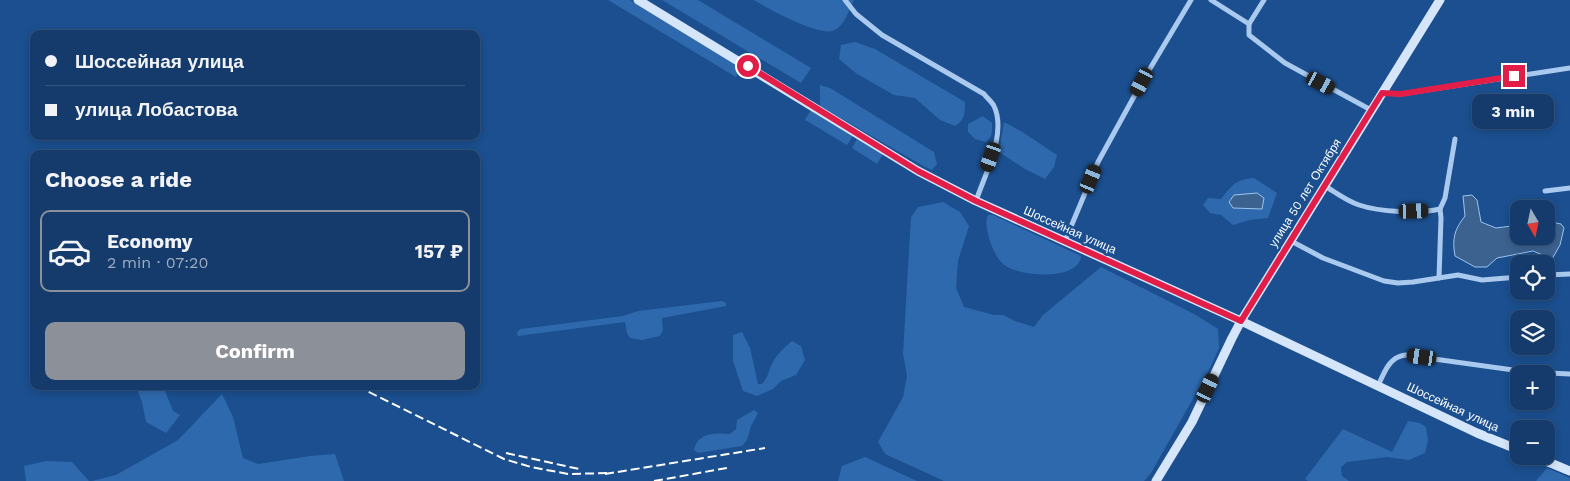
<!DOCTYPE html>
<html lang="en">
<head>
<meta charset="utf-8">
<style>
  :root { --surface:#143b6b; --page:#214673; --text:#f1f3f6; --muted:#9dadc1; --line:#33557e; --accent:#8c9099 }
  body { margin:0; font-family:"Work Sans",sans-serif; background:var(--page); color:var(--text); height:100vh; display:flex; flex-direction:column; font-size:19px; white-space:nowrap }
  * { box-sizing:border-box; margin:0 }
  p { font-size:16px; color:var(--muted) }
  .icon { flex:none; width:28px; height:28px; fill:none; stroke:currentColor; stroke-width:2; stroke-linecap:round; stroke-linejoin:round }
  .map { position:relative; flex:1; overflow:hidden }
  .sheet { position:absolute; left:30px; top:150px; width:450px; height:240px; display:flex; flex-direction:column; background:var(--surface); border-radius:10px; box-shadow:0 2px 8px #0003,0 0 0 1px var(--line) }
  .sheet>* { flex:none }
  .top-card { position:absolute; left:30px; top:30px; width:450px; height:110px; border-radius:10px; box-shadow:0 2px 8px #0003,0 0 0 1px var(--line); display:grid; align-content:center; height:110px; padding:0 15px; background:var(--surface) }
  .needle { width:32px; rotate:171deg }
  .controls { position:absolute; left:1510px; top:200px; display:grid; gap:10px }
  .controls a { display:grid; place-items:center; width:45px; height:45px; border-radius:10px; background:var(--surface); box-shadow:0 2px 8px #0003,0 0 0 1px var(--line); font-size:25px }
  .end { position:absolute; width:22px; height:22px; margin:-11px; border:6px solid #e11d48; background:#fff; box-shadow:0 0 0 2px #fff }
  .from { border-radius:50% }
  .bubble { position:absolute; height:35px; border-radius:10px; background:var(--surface); box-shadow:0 2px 8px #0003,0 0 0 1px var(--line); font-size:16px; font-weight:700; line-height:35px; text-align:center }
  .car { position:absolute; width:15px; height:30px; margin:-15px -8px; border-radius:6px; box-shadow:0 0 4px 1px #0007; background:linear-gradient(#222 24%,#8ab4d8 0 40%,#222 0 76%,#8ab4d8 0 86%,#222 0) }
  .top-card b { display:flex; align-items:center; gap:18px; height:48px; font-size:19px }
  .top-card b+b { border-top:1px solid var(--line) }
  .top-card i { width:12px; height:12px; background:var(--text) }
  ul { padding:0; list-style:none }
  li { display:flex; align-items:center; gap:15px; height:82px; margin:0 10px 8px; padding:0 5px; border:2px solid transparent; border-radius:10px }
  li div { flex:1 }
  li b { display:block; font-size:19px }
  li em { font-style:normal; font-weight:700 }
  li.on { border-color:var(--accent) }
  li>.icon { width:45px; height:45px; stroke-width:1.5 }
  h2 { padding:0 15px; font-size:22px; line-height:60px }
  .button { display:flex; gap:10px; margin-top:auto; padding:10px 15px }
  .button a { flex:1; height:58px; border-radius:10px; background:var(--accent); color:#fff; font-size:20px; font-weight:700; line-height:58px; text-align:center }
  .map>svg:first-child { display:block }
</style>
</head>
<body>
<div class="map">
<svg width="1570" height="481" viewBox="0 0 1570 481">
  <rect width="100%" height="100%" fill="#1b4f8f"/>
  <g fill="#2e69ad">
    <path d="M 608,0 L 630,0 L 742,67 L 736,77 Z"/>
    <path d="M 662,0 L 698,0 L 811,68 L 801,83 Z"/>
    <path d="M 754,0 L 854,0 C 849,10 844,28 832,31 C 816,35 768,9 754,0 Z"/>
    <path d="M 855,42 L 875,49 L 965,102 C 965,113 965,120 955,126 L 940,120 L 915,98 L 894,95 L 857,74 L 839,59 L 841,45 Z"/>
    <path d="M 820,85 L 830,88 L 934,152 L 937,164 L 932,170 L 925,167 L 820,106 Z"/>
    <path d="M 811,110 L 853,136 L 847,145 L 805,120 Z"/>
    <path d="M 983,116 L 992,123 C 992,131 993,137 986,142 L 975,139 L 968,132 L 968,124 Z"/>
    <path d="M 1004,122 L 1021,131 L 1057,155 L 1054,167 L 1045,179 L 1025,169 L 999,152 Z"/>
    <path d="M 857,139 L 883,154 L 877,164 L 852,148 Z"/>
    <path d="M 1254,178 L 1277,193 L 1268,218 L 1250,220 L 1233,225 L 1221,215 L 1210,213 L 1203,205 L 1208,198 L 1221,199 C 1231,186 1236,179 1254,178 Z"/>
    <path d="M 943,202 L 960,212 L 969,226 L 958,261 L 956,288 L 964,307 L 994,315 L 1003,315 L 1015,321 L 1034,327 L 1043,315 L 1101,267 L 1196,315 L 1218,329 L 1219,348 L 1208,372 L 1151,473 L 1144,481 L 944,481 L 885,454 L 878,442 L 903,397 L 907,376 L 903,354 L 911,217 L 918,207 Z"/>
    <path d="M 988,215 L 993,215 L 1081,256 C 1079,282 1015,277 1002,263 C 995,256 990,243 988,234 C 987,227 985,222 988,215 Z"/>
    <path d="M 722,301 L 726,303 L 726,306 L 662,318 L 663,330 L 660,336 L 642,340 L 630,338 L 627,333 L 625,322 L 518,336 L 517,334 L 518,331 L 521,329 L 623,316 L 638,311 Z"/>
    <path d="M 742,332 L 750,348 L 758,384 L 762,384 C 769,376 768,371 773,362 C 777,354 785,347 792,341 L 801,346 L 805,360 L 796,375 L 781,381 L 773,389 L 757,396 L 743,391 L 733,361 L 733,335 Z"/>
    <path d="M 136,386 L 163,386 L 173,411 L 180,415 L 166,433 L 146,422 L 142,402 Z"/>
    <path d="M 222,394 L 233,417 L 243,458 L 258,464 L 310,456 L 335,454 L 344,481 L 92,481 L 116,475 L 178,440 Z"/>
    <path d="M 754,410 L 758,413 L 751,426 L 747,440 L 742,446 L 698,453 L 694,450 C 698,432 716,433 730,434 L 736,429 L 737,420 Z"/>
    <path d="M 1408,421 L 1420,423 L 1426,427 L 1428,440 L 1425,453 L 1409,460 L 1387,457 L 1347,462 L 1341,467 L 1342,476 L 1349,481 L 1308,481 L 1305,479 L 1343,429 L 1392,452 Z"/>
    <path d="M 865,457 L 917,481 L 838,481 L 842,466 Z"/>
    <path d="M 46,461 L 72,462 L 89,481 L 26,481 L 24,466 Z"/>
    <path d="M 1547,468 L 1570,478 L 1570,481 L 1536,481 Z"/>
  </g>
  <g fill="#3c6290" stroke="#9cc4f0">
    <path d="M 1257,193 L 1264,198 L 1262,209 L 1233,208 L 1229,202 L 1234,195 Z"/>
    <path d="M 1472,195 L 1477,200 L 1481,222 L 1496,228 L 1519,225 L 1519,236 L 1546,236 L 1547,221 L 1561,224 L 1564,228 L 1560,245 L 1552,259 L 1533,251 L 1497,258 L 1487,267 L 1475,267 L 1455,256 C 1452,239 1454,230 1465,216 L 1463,196 Z"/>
  </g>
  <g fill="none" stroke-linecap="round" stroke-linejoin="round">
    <g stroke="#a9c9ee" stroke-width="5">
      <path d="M 845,0 L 856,14 L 882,35 L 984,94 C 987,98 992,102 994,106 C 1007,133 985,174 976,201"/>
      <path d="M 1211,0 L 1249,24"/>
      <path d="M 1264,0 L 1249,24 L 1249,35 L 1285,63 L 1371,110"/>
      <path d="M 1383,93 L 1401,94 L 1570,68"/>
      <path d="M 1325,186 C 1335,192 1347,201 1359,205 C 1380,212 1418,214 1440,209"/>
      <path d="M 1545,191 L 1570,188"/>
      <path d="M 1065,241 L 1098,162 L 1142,82 L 1191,0"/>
      <path d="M 1291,241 L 1323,258 L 1384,281 L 1398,283 L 1413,282 L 1458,275 L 1482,280 L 1519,277"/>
      <path d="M 1546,275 L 1570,274"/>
      <path d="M 1439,278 L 1441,218 L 1440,209 L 1445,198 L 1455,139"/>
      <path d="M 1378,386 C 1384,373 1389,357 1405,355 L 1528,372 L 1570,374"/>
    </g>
    <g stroke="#d6e6fa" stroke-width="9">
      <path d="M 638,0 L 918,171 L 976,201 L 1241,321 L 1477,433 L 1519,450"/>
      <path d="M 1534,456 L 1570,471"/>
      <path d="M 1156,481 L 1192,422 L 1232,338 L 1241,321 L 1440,0"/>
    </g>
    <g stroke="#fff" stroke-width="2" stroke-dasharray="9 4" stroke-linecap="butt">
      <path d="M 357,386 L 504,459 L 531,467 L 568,474 L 611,473"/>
      <path d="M 506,453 L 579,469"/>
      <path d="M 605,474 L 765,448"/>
      <path d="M 654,481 L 727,468"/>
    </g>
  </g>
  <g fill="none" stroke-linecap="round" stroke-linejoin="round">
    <path stroke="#e11d48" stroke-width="6" d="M 748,66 L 918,171 L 976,201 L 1241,321 L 1382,93 L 1401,94 L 1514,76"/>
  </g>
  <g text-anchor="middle" stroke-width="5" stroke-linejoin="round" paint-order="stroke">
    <g font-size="12" fill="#fff" stroke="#1b4f8f">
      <text transform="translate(1305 193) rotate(-58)" y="4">улица 50 лет Октября</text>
      <text transform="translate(1070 230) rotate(24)" y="4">Шоссейная улица</text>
      <text transform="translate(1453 407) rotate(25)" y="4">Шоссейная улица</text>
    </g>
  </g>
</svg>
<div class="controls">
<a><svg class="needle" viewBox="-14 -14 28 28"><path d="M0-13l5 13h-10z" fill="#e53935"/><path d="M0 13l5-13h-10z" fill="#9dadc1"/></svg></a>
<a><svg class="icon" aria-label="locate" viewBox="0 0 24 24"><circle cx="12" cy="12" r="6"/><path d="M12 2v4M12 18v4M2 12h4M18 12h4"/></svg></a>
<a><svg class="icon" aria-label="layers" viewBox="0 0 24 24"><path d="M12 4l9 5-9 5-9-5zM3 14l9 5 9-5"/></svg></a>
<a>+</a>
<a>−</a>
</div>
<i class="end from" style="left:748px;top:66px"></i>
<i class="end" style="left:1514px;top:76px"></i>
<div class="bubble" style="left:1472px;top:94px;width:82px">3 min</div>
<i class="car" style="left:1142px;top:82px;rotate:208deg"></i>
<i class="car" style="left:1321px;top:83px;rotate:118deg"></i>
<i class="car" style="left:991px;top:157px;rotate:199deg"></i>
<i class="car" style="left:1091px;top:179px;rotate:23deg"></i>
<i class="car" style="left:1414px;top:211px;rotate:88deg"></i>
<i class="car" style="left:1422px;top:357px;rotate:278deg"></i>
<i class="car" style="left:1208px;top:388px;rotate:25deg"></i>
<div class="top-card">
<b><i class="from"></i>Шоссейная улица</b>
<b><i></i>улица Лобастова</b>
</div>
<section class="sheet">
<h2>Choose a ride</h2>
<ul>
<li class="on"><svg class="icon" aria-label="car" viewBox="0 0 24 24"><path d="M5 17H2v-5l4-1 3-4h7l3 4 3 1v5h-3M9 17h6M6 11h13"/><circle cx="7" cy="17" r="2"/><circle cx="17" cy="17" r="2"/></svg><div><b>Economy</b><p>2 min · 07:20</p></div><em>157 ₽</em></li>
</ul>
<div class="button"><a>Confirm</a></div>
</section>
</div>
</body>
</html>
